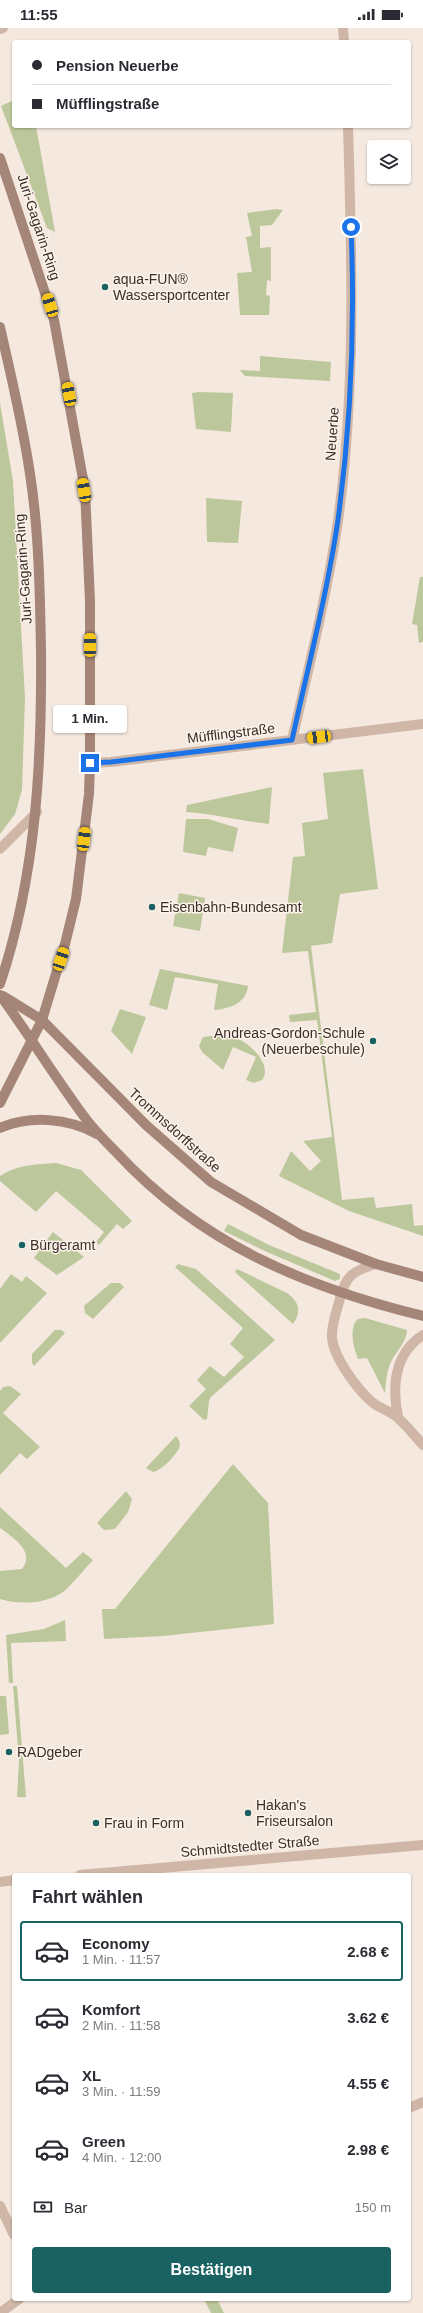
<!DOCTYPE html>
<html lang="de">
<head>
<meta charset="utf-8">
<style>
  :root { --surface:#fff; --page:#f7f7f7; --text:#2b2b33; --muted:#7c7c81; --line:#e1e1e2; --accent:#196261 }
  body { margin:0; font-family:Arial,sans-serif; background:var(--page); color:var(--text); height:100vh; display:flex; flex-direction:column; font-size:15px; white-space:nowrap }
  * { box-sizing:border-box; margin:0 }
  p { font-size:13px; color:var(--muted) }
  .icon { flex:none; width:22px; height:22px; fill:none; stroke:currentColor; stroke-width:2; stroke-linecap:round; stroke-linejoin:round }
  .map { position:relative; flex:1; overflow:hidden }
  .side { position:absolute; left:12px; top:1845px; width:399px; height:428px; display:flex; flex-direction:column; background:var(--surface); border-radius:4px; box-shadow:0 1px 3px #0004 }
  .side>* { flex:none }
  .top-card { position:absolute; left:12px; top:12px; width:399px; height:88px; border-radius:4px; box-shadow:0 1px 3px #0004; display:grid; align-content:center; height:88px; padding:0 20px; background:var(--surface) }
  .tools { position:absolute; left:367px; top:112px; display:grid; gap:8px }
  .tools a { display:grid; place-items:center; width:44px; height:44px; border-radius:4px; background:var(--surface); box-shadow:0 1px 3px #0004; font-size:20px }
  .end { position:absolute; width:18px; height:18px; margin:-9px; border:5px solid #1a73e8; background:#fff; box-shadow:0 0 0 2px #fff }
  .from { border-radius:50% }
  .bubble { position:absolute; height:28px; border-radius:4px; background:var(--surface); box-shadow:0 1px 3px #0004; font-size:13px; font-weight:700; line-height:28px; text-align:center }
  .car { position:absolute; width:12px; height:24px; margin:-12px -6px; border-radius:5px; box-shadow:0 0 3px 1px #0007; background:linear-gradient(#f5c518 24%,#345 0 40%,#f5c518 0 76%,#345 0 86%,#f5c518 0) }
  .top-card b { display:flex; align-items:center; gap:14px; height:38px; font-size:15px }
  .top-card b+b { border-top:1px solid var(--line) }
  .top-card i { width:10px; height:10px; background:var(--text) }
  ul { padding:0; list-style:none }
  li { display:flex; align-items:center; gap:12px; height:60px; margin:0 8px 6px; padding:0 12px; border:2px solid transparent; border-radius:4px }
  li div { flex:1 }
  li b { display:block; font-size:15px }
  li em { font-style:normal; font-weight:700 }
  li.selected { border-color:var(--accent) }
  li>.icon { width:36px; height:36px; stroke-width:1.5 }
  h2 { padding:0 20px; font-size:18px; line-height:48px }
  .pay { display:flex; align-items:center; gap:10px; height:44px; padding:0 20px; font-size:15px }
  .pay p { margin-inline-start:auto }
  .action { display:flex; gap:8px; margin-top:auto; padding:8px 20px }
  .action a { flex:1; height:46px; border-radius:4px; background:var(--accent); color:#fff; font-size:16px; font-weight:700; line-height:46px; text-align:center }
  .status { display:flex; justify-content:space-between; align-items:center; height:28px; padding:0 20px; background:var(--surface); direction:ltr }
  .status svg { height:11px; fill:currentColor }
  .map>svg:first-child { display:block }
</style>
</head>
<body>
<div class="status"><b>11:55</b><svg viewBox="0 0 49 12"><path d="M0 12V9h3v3zM5 12V6h3v6zM10 12V3h3v9zM15 12V0h3v12zM26 1h20v11H26zM47 4h2v5h-2z"/></svg></div>
<div class="map">
<svg width="423" height="2285" viewBox="0 0 423 2285">
  <rect width="100%" height="100%" fill="#f5e8de"/>
  <g fill="#bcc79b">
    <path d="M 14,72 L 14,98 L 36,98 L 55,204 L 47,200 L 1,78 Z"/>
    <path d="M 277,181 L 283,182 L 272,197 L 260,198 L 260,220 L 271,219 L 271,253 L 267,252 L 266,267 L 270,268 L 269,287 L 240,287 L 237,245 L 252,244 L 246,209 L 252,208 L 247,185 Z"/>
    <path d="M 260,328 L 331,334 L 330,353 L 245,348 L 240,342 L 260,343 Z"/>
    <path d="M 199,364 L 233,365 L 231,404 L 196,401 L 192,365 Z"/>
    <path d="M 0,375 L 13,453 L 25,670 L 22,762 L 15,786 L 0,806 Z"/>
    <path d="M 206,470 L 242,473 L 238,515 L 207,514 Z"/>
    <path d="M 420,549 L 423,549 L 423,614 L 419,615 L 417,597 L 412,596 Z"/>
    <path d="M 363,741 L 378,861 L 340,866 L 332,915 L 311,918 L 342,1172 L 374,1169 L 376,1180 L 412,1176 L 414,1198 L 423,1197 L 423,1208 L 349,1183 L 279,1148 L 291,1123 L 310,1143 L 321,1133 L 303,1113 L 332,1109 L 317,992 L 290,994 L 289,987 L 316,984 L 308,923 L 282,925 L 293,829 L 305,828 L 302,795 L 328,791 L 323,745 Z"/>
    <path d="M 272,759 L 269,796 C 241,793 214,786 186,784 L 187,777 Z"/>
    <path d="M 186,791 L 208,791 L 238,800 L 233,824 L 208,819 L 206,828 L 183,824 Z"/>
    <path d="M 179,865 L 205,870 L 200,903 L 173,898 Z"/>
    <path d="M 160,941 L 248,958 C 246,976 228,981 214,982 L 218,956 L 175,949 L 167,982 L 149,977 Z"/>
    <path d="M 120,981 L 146,989 L 132,1026 L 111,1003 Z"/>
    <path d="M 211,1008 C 219,1008 229,1008 236,1010 C 250,1015 273,1037 262,1052 L 254,1055 L 246,1052 L 256,1029 L 233,1019 L 223,1042 L 202,1024 L 199,1018 L 203,1009 Z"/>
    <path d="M 56,1135 L 81,1142 L 132,1193 L 123,1201 L 117,1196 L 99,1217 L 96,1214 L 104,1204 L 56,1163 L 36,1184 L 0,1153 L 0,1148 C 16,1137 37,1136 56,1135 Z"/>
    <path d="M 228,1196 L 269,1217 L 340,1246 L 340,1251 L 335,1253 L 267,1224 L 224,1203 Z"/>
    <path d="M 53,1204 L 84,1229 L 57,1247 L 34,1230 Z"/>
    <path d="M 178,1236 L 196,1241 L 275,1312 L 211,1369 L 209,1373 L 207,1391 L 204,1392 L 189,1378 L 206,1361 L 197,1352 L 210,1338 L 224,1349 L 244,1329 L 230,1316 L 243,1300 L 175,1239 Z"/>
    <path d="M 237,1241 L 287,1265 C 299,1274 302,1283 293,1296 L 235,1244 Z"/>
    <path d="M 11,1246 L 22,1254 L 26,1248 L 47,1265 L 0,1315 L 0,1261 Z"/>
    <path d="M 111,1255 L 120,1255 L 124,1259 L 93,1291 L 85,1285 L 84,1278 Z"/>
    <path d="M 365,1290 L 407,1302 C 407,1315 393,1326 389,1339 C 386,1347 386,1357 385,1365 L 367,1330 L 358,1331 C 354,1320 348,1300 358,1291 Z"/>
    <path d="M 55,1302 L 61,1302 L 65,1305 L 34,1338 L 32,1335 L 32,1326 Z"/>
    <path d="M 10,1358 L 21,1366 L 3,1385 L 40,1419 L 27,1431 L 20,1425 L 0,1447 L 0,1363 L 3,1359 Z"/>
    <path d="M 176,1408 C 178,1411 180,1413 180,1417 C 179,1425 161,1443 153,1444 L 146,1440 Z"/>
    <path d="M 233,1436 L 268,1475 L 274,1596 L 163,1608 L 104,1611 L 102,1581 L 115,1581 Z"/>
    <path d="M 126,1463 L 132,1471 L 128,1484 L 115,1501 L 104,1502 L 97,1495 Z"/>
    <path d="M 0,1479 L 66,1540 L 83,1524 L 93,1532 C 83,1542 74,1555 63,1564 C 46,1576 19,1577 0,1571 L 0,1543 L 22,1541 C 36,1523 12,1509 0,1500 Z"/>
    <path d="M 65,1592 L 66,1613 L 11,1615 L 13,1655 L 9,1655 L 6,1607 L 44,1601 Z"/>
    <path d="M 13,1658 L 17,1658 L 26,1769 L 17,1769 L 19,1732 Z"/>
    <path d="M 0,1668 L 6,1668 L 9,1706 L 0,1707 Z"/>
    <path d="M 204,2271 L 217,2271 L 224,2285 L 211,2285 Z"/>
  </g>
  <g fill="none" stroke-linecap="round" stroke-linejoin="round">
    <g stroke="#cfb6a7" stroke-width="10">
      <path d="M 343,0 L 344,14"/>
      <path d="M 0,1 L 3,0"/>
      <path d="M 292,712 C 309,639 327,566 338,493 C 356,362 352,229 348,98"/>
      <path d="M 90,735 L 111,734 L 423,696"/>
      <path d="M 0,821 L 37,784"/>
      <path d="M 376,1236 C 351,1243 345,1249 339,1274 C 336,1285 331,1299 332,1310 C 334,1330 357,1361 372,1374 C 380,1381 391,1383 398,1390 C 407,1398 415,1408 423,1417"/>
      <path d="M 398,1389 C 392,1359 394,1326 423,1307"/>
      <path d="M 80,1847 L 423,1817"/>
      <path d="M 0,1854 L 14,1852"/>
      <path d="M 409,2080 L 423,2074"/>
      <path d="M 0,2178 L 14,2207"/>
      <path d="M 0,2285 L 19,2271"/>
    </g>
    <g stroke="#a48578" stroke-width="10">
      <path d="M 0,130 L 54,292 L 85,462 L 90,573 L 90,735 L 89,766 L 76,871 L 65,916 L 42,992 L 0,1075"/>
      <path d="M 0,299 C 11,348 23,397 30,446 C 39,504 40,565 41,623 C 42,736 36,848 0,956"/>
      <path d="M 0,967 C 30,1008 56,1051 86,1091 C 95,1103 106,1114 117,1125 C 201,1216 305,1259 423,1288"/>
      <path d="M 3,968 L 42,992 L 146,1097 L 211,1154 L 301,1207 L 376,1236 L 423,1249"/>
      <path d="M 0,1100 C 30,1087 68,1090 97,1106"/>
    </g>
  </g>
  <g fill="none" stroke-linecap="round" stroke-linejoin="round">
    <path stroke="#1a73e8" stroke-width="5" d="M 90,735 L 111,734 L 292,712 C 308,639 327,566 338,492 C 351,396 355,296 351,199"/>
  </g>
  <g fill="#196261" stroke="#fcf3eb" stroke-width="1.5">
    <circle cx="105" cy="259" r="4"/>
    <circle cx="152" cy="879" r="4"/>
    <circle cx="373" cy="1013" r="4"/>
    <circle cx="22" cy="1217" r="4"/>
    <circle cx="9" cy="1724" r="4"/>
    <circle cx="248" cy="1785" r="4"/>
    <circle cx="96" cy="1795" r="4"/>
  </g>
  <g text-anchor="middle" stroke-width="3" stroke-linejoin="round" paint-order="stroke">
    <g font-size="14" fill="#3b2d29" stroke="#fcf3eb">
      <text transform="translate(39 199) rotate(72)" y="5">Juri-Gagarin-Ring</text>
      <text transform="translate(332 406) rotate(-86)" y="5">Neuerbe</text>
      <text transform="translate(23 541) rotate(-94)" y="5">Juri-Gagarin-Ring</text>
      <text transform="translate(231 705) rotate(-7)" y="5">Müfflingstraße</text>
      <text transform="translate(175 1102) rotate(42)" y="5">Trommsdorffstraße</text>
      <text transform="translate(250 1818) rotate(-5)" y="5">Schmidtstedter Straße</text>
    </g>
    <g font-size="14" fill="#3b2d29" stroke="#fcf3eb" text-anchor="start">
      <text x="113" y="256">aqua-FUN®<tspan x="113" dy="16">Wassersportcenter</tspan></text>
      <text x="160" y="884">Eisenbahn-Bundesamt</text>
      <text x="365" y="1010" text-anchor="end">Andreas-Gordon-Schule<tspan x="365" dy="16">(Neuerbeschule)</tspan></text>
      <text x="30" y="1222">Bürgeramt</text>
      <text x="17" y="1729">RADgeber</text>
      <text x="256" y="1782">Hakan's<tspan x="256" dy="16">Friseursalon</tspan></text>
      <text x="104" y="1800">Frau in Form</text>
    </g>
  </g>
</svg>
<div class="tools">
<a><svg class="icon" aria-label="layers" viewBox="0 0 24 24"><path d="M12 4l9 5-9 5-9-5zM3 14l9 5 9-5"/></svg></a>
</div>
<i class="end from" style="left:351px;top:199px"></i>
<i class="end" style="left:90px;top:735px"></i>
<div class="bubble" style="left:53px;top:677px;width:74px">1 Min.</div>
<i class="car" style="left:50px;top:277px;rotate:343deg"></i>
<i class="car" style="left:69px;top:366px;rotate:349deg"></i>
<i class="car" style="left:84px;top:462px;rotate:351deg"></i>
<i class="car" style="left:90px;top:617px;rotate:0deg"></i>
<i class="car" style="left:319px;top:709px;rotate:263deg"></i>
<i class="car" style="left:84px;top:811px;rotate:7deg"></i>
<i class="car" style="left:61px;top:931px;rotate:18deg"></i>
<div class="top-card">
<b><i class="from"></i>Pension Neuerbe</b>
<b><i></i>Müfflingstraße</b>
</div>
<section class="side">
<h2>Fahrt wählen</h2>
<ul>
<li class="selected"><svg class="icon" aria-label="car" viewBox="0 0 24 24"><path d="M5 17H2v-5l4-1 3-4h7l3 4 3 1v5h-3M9 17h6M6 11h13"/><circle cx="7" cy="17" r="2"/><circle cx="17" cy="17" r="2"/></svg><div><b>Economy</b><p>1 Min. · 11:57</p></div><em>2.68 €</em></li>
<li><svg class="icon" aria-label="car" viewBox="0 0 24 24"><path d="M5 17H2v-5l4-1 3-4h7l3 4 3 1v5h-3M9 17h6M6 11h13"/><circle cx="7" cy="17" r="2"/><circle cx="17" cy="17" r="2"/></svg><div><b>Komfort</b><p>2 Min. · 11:58</p></div><em>3.62 €</em></li>
<li><svg class="icon" aria-label="car" viewBox="0 0 24 24"><path d="M5 17H2v-5l4-1 3-4h7l3 4 3 1v5h-3M9 17h6M6 11h13"/><circle cx="7" cy="17" r="2"/><circle cx="17" cy="17" r="2"/></svg><div><b>XL</b><p>3 Min. · 11:59</p></div><em>4.55 €</em></li>
<li><svg class="icon" aria-label="car" viewBox="0 0 24 24"><path d="M5 17H2v-5l4-1 3-4h7l3 4 3 1v5h-3M9 17h6M6 11h13"/><circle cx="7" cy="17" r="2"/><circle cx="17" cy="17" r="2"/></svg><div><b>Green</b><p>4 Min. · 12:00</p></div><em>2.98 €</em></li>
</ul>
<div class="pay"><svg class="icon" aria-label="cash" viewBox="0 0 24 24"><path d="M3 7h18v10H3z"/><circle cx="12" cy="12" r="2"/></svg>Bar<p>150 m</p></div>
<div class="action"><a>Bestätigen</a></div>
</section>
</div>
</body>
</html>
